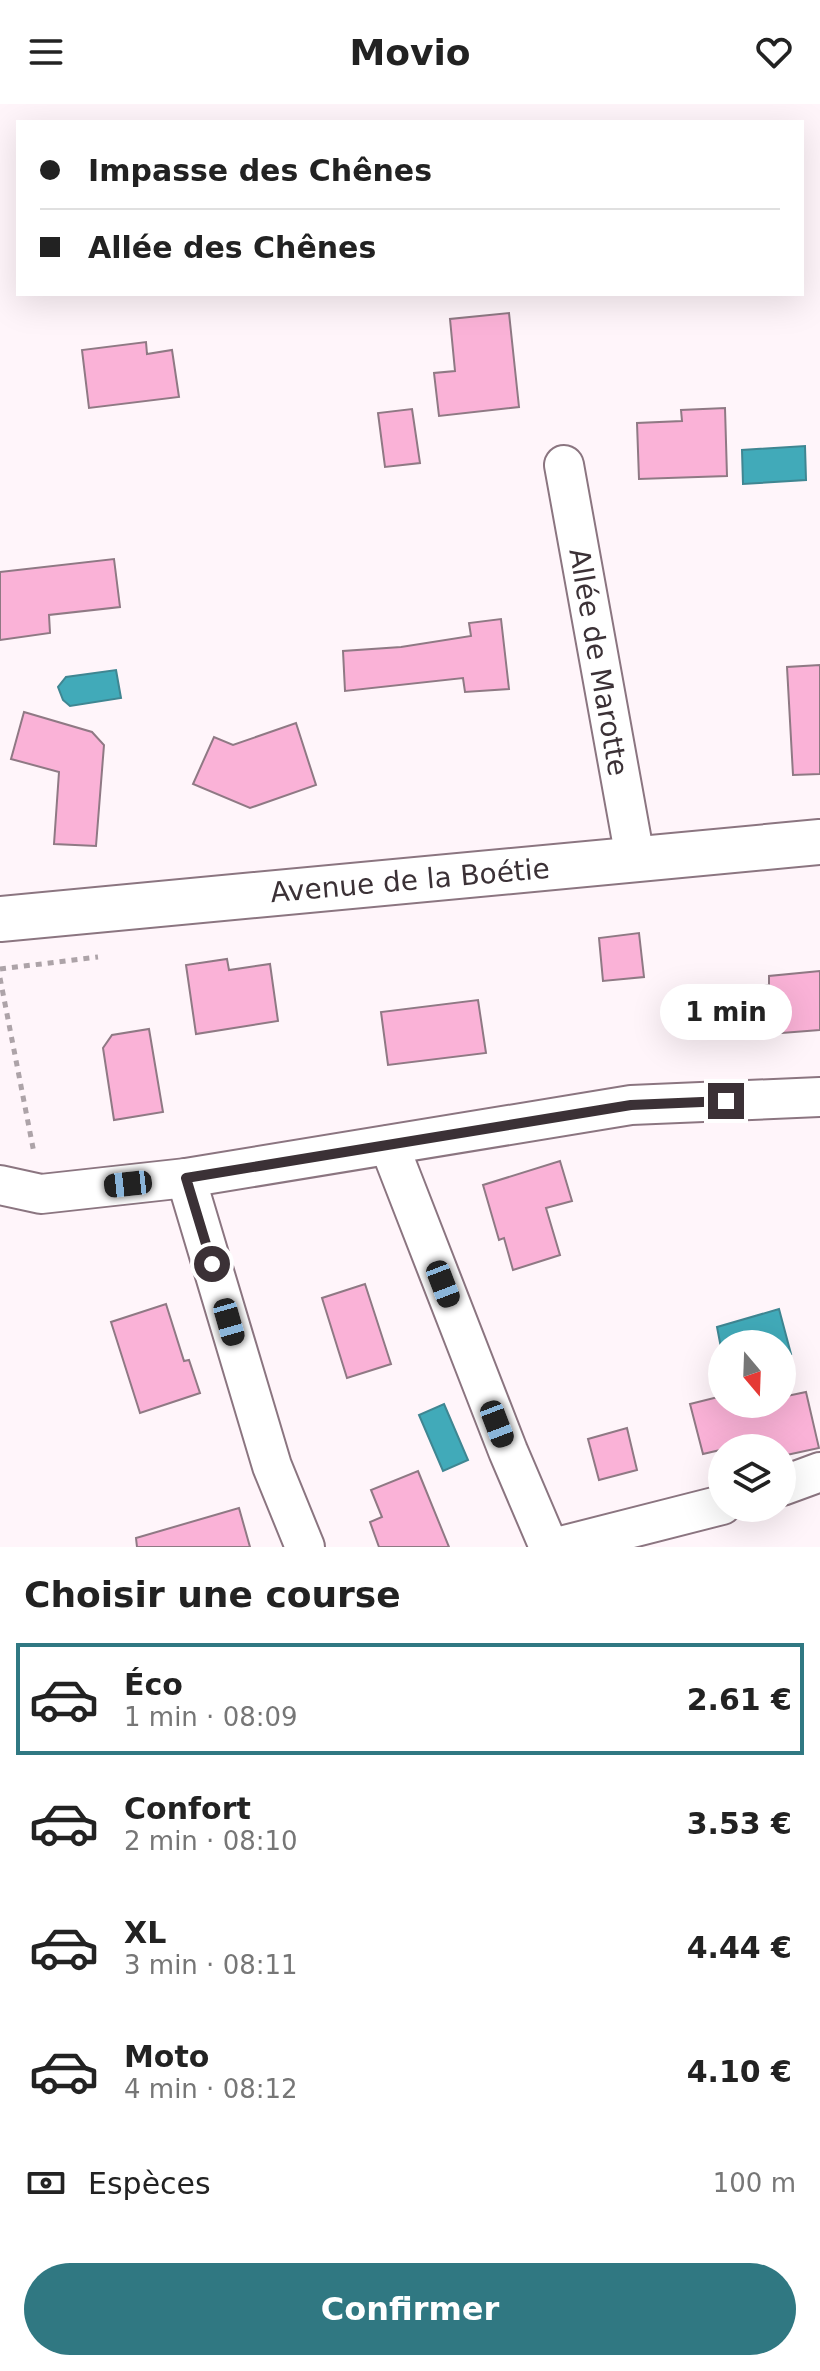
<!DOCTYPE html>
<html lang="fr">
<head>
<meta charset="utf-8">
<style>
  :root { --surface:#fff; --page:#f2f2f2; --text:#222; --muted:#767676; --line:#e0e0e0; --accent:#307882 }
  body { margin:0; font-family:"DejaVu Sans",sans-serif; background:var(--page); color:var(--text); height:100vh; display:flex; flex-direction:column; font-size:30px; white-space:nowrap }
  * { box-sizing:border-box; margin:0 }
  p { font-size:26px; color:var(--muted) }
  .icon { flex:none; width:44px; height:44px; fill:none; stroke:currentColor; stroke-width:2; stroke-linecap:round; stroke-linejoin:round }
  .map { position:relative; height:1443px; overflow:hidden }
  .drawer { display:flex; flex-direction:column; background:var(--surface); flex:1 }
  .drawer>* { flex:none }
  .top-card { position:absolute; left:16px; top:16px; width:788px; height:176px; border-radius:0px; box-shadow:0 8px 32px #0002; display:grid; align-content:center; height:176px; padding:0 24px; background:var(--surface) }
  .needle { width:52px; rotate:161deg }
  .buttons { position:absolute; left:708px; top:1226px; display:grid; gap:16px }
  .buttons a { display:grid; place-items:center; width:88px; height:88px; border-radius:50%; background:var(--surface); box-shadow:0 8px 32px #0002; font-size:40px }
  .end { position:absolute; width:36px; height:36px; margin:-18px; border:10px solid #3b3136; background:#fff; box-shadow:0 0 0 4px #fff }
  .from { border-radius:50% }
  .bubble { position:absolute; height:56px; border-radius:28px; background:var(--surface); box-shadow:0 8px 32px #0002; font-size:26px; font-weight:700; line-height:56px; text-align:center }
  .car { position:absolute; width:24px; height:48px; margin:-24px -12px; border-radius:10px; box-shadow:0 0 6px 2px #0007; background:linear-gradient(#222 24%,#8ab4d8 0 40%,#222 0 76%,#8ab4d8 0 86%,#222 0) }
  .top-card b { display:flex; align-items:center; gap:28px; height:76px; font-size:30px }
  .top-card b+b { border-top:2px solid var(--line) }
  .top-card i { width:20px; height:20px; background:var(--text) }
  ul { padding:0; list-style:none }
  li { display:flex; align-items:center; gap:24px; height:112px; margin:0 16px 12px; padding:0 8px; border:4px solid transparent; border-radius:0px }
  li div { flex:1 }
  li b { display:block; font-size:30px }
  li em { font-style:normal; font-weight:700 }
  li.current { border-color:var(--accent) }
  li>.icon { width:72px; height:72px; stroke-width:1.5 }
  h2 { padding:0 24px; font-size:36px; line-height:96px }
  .pay { display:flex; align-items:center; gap:20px; height:88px; padding:0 24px; font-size:30px }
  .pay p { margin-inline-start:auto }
  .primary-button { display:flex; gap:16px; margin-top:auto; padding:16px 24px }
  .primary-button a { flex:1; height:92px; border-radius:48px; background:var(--accent); color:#fff; font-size:32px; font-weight:700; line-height:92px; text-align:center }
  header { display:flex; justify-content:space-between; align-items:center; height:104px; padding:0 24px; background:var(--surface); font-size:36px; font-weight:700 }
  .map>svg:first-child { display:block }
</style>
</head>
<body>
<header><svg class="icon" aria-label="menu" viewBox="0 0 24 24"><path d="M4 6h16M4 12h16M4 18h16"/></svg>Movio<svg class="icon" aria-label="heart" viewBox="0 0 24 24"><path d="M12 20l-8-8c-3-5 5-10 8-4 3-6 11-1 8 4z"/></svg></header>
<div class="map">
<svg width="820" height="1443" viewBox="0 0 820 1443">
  <rect width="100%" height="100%" fill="#fff5fa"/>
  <g fill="#41aab9" stroke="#3f8692" stroke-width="2">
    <path d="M 805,342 L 806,376 L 743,380 L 742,346 Z"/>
    <path d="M 116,566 L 121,594 L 70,602 L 63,596 L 58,583 L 66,573 Z"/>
    <path d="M 779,1205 L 791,1250 L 782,1252 L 782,1240 L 722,1240 L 722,1249 L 717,1223 Z"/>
    <path d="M 444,1300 L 468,1356 L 443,1367 L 419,1311 Z"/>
  </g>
  <g fill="#fab2d7" stroke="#8f7984" stroke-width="2">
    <path d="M 509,209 L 519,303 L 439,312 L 434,269 L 455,267 L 450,215 Z"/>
    <path d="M 146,238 L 147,250 L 172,246 L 179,293 L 89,304 L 82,246 Z"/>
    <path d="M 725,304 L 727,372 L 639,375 L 637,319 L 682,317 L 681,306 Z"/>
    <path d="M 412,305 L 420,359 L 385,363 L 378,309 Z"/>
    <path d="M 114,455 L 120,503 L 49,511 L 50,529 L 0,536 L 0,468 Z"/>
    <path d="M 501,515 L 509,585 L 465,588 L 463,574 L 345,587 L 343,547 L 401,543 L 471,532 L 469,519 Z"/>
    <path d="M 820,561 L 820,670 L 793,671 L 787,563 Z"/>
    <path d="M 24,608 L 92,628 L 104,641 L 96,742 L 54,740 L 59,668 L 11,655 Z"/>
    <path d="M 296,619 L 316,681 L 250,704 L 193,680 L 214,633 L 233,641 Z"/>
    <path d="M 639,829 L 644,873 L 603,877 L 599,834 Z"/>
    <path d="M 227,855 L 229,866 L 270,860 L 278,917 L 196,930 L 186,861 Z"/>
    <path d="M 820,867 L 820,926 L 743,932 L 739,883 L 769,881 L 769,872 Z"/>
    <path d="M 478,896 L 486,949 L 388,961 L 381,908 Z"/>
    <path d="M 149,925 L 163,1008 L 114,1016 L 103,944 L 112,931 Z"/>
    <path d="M 560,1057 L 572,1097 L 546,1104 L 560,1151 L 513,1166 L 504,1134 L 499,1136 L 483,1081 Z"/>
    <path d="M 365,1180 L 391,1260 L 347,1274 L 322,1194 Z"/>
    <path d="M 166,1200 L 184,1257 L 189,1256 L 200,1289 L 140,1309 L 111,1218 Z"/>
    <path d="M 806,1288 L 819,1344 L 782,1352 L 782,1344 L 765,1344 L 763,1336 L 703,1350 L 690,1300 L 722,1292 L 722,1300 L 782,1300 L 782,1293 Z"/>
    <path d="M 627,1324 L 637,1366 L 599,1376 L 588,1335 Z"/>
    <path d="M 418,1367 L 449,1443 L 379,1443 L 370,1418 L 382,1413 L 371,1386 Z"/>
    <path d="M 239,1404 L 250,1443 L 137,1443 L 136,1434 Z"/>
  </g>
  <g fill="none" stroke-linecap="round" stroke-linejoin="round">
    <g stroke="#8b7580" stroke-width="42">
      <g id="minor">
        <path d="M 564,361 L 635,754"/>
        <path d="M 389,1041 L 508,1347 L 549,1443"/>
        <path d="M 186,1074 L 272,1362 L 305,1443"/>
        <path d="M 0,1081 L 41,1090 L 186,1074 L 631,1001 L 820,993"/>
        <path d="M 782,1382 L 820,1368"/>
        <path d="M 557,1443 L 722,1401"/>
      </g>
    </g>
    <g stroke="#8b7580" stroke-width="48">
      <path id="secondary" d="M 0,815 L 820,738"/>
    </g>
    <g stroke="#ada3a8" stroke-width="5" stroke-dasharray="6 6" stroke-linecap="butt">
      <path d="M 0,865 L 98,853"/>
      <path d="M 0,874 L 34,1049"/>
    </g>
    <use href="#minor" stroke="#fff" stroke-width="38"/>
    <use href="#secondary" stroke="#fff" stroke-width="44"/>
  </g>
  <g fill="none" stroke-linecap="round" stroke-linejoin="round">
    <path stroke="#3b3136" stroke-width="10" d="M 212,1160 L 186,1074 L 631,1001 L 726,997"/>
  </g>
  <g text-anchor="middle" stroke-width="6" stroke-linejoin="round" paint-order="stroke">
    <g font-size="28" fill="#3b3136" stroke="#fff">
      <text transform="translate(599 558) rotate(80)" y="10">Allée de Marotte</text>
      <text transform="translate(410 776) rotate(-5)" y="10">Avenue de la Boétie</text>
    </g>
  </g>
</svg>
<div class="buttons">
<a><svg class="needle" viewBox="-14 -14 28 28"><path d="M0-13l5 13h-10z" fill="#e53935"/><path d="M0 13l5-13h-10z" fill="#767676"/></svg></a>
<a><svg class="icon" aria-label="layers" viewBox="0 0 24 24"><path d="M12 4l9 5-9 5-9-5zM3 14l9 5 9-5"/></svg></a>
</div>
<i class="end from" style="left:212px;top:1160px"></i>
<i class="end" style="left:726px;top:997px"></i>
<div class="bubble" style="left:660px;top:880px;width:132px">1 min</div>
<i class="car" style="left:128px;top:1080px;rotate:264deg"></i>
<i class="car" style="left:443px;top:1180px;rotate:159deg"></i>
<i class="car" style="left:229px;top:1218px;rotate:164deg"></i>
<i class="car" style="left:497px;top:1320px;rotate:159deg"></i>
<div class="top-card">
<b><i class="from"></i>Impasse des Chênes</b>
<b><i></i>Allée des Chênes</b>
</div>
</div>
<section class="drawer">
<h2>Choisir une course</h2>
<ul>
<li class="current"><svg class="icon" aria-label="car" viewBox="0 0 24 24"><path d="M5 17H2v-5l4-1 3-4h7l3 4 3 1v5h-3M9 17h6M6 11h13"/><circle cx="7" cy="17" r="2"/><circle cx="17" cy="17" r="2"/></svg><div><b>Éco</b><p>1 min · 08:09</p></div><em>2.61 €</em></li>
<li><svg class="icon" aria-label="car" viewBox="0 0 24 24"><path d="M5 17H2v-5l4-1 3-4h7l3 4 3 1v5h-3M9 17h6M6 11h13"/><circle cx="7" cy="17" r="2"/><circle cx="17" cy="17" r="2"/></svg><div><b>Confort</b><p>2 min · 08:10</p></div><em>3.53 €</em></li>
<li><svg class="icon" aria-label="car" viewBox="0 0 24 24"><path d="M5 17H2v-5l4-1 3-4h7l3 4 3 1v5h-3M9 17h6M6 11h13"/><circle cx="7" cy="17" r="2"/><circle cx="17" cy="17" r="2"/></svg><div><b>XL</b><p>3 min · 08:11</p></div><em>4.44 €</em></li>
<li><svg class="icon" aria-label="car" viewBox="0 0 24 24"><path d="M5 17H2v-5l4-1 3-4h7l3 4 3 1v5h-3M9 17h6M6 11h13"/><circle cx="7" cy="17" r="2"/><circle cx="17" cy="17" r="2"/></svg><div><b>Moto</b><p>4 min · 08:12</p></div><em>4.10 €</em></li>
</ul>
<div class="pay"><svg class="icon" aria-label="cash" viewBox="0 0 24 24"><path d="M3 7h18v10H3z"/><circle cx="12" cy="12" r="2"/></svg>Espèces<p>100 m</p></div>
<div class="primary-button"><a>Confirmer</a></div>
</section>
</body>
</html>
